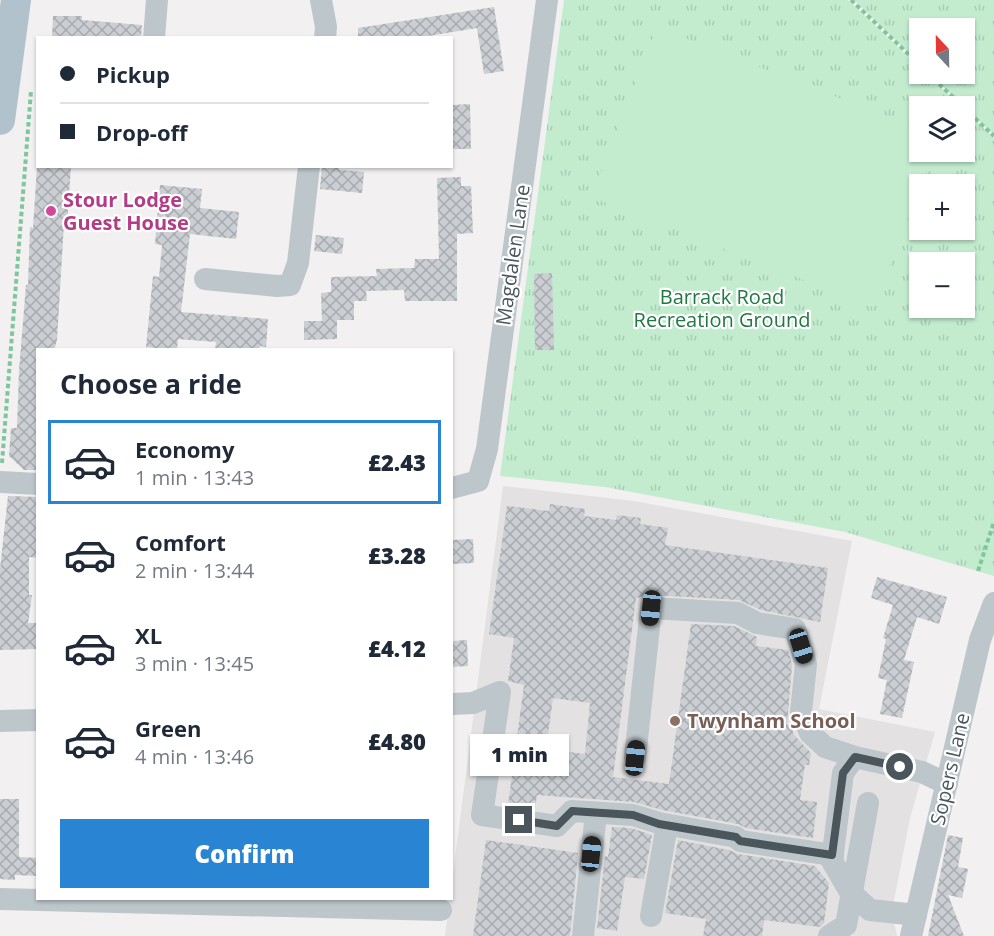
<!DOCTYPE html>
<html lang="en">
<head>
<meta charset="utf-8">
<style>
  :root { --surface:#fff; --page:#f6f6f7; --text:#1f2937; --muted:#747a83; --line:#e0e1e3; --accent:#2984d3 }
  body { margin:0; font-family:"Open Sans",sans-serif; background:var(--page); color:var(--text); height:100vh; display:flex; flex-direction:column; font-size:22px; white-space:nowrap }
  * { box-sizing:border-box; margin:0 }
  p { font-size:20px; color:var(--muted) }
  .icon { flex:none; width:33px; height:33px; fill:none; stroke:currentColor; stroke-width:2; stroke-linecap:round; stroke-linejoin:round }
  .map { position:relative; flex:1; overflow:hidden }
  .panel { position:absolute; left:36px; top:348px; width:417px; height:552px; display:flex; flex-direction:column; background:var(--surface); border-radius:0px; box-shadow:0 2px 4px #0004 }
  .panel>* { flex:none }
  .banner { position:absolute; left:36px; top:36px; width:417px; height:132px; border-radius:0px; box-shadow:0 2px 4px #0004; display:grid; align-content:center; height:132px; padding:0 24px; background:var(--surface) }
  .needle { width:39px; rotate:338deg }
  .controls { position:absolute; left:909px; top:18px; display:grid; gap:12px }
  .controls a { display:grid; place-items:center; width:66px; height:66px; border-radius:0px; background:var(--surface); box-shadow:0 2px 4px #0004; font-size:30px }
  .end { position:absolute; width:27px; height:27px; margin:-14px; border:8px solid #4a555c; background:#fff; box-shadow:0 0 0 3px #fff }
  .from { border-radius:50% }
  .bubble { position:absolute; height:42px; border-radius:0px; background:var(--surface); box-shadow:0 2px 4px #0004; font-size:20px; font-weight:800; line-height:42px; text-align:center }
  .car { position:absolute; width:18px; height:36px; margin:-18px -9px; border-radius:8px; box-shadow:0 0 4px 2px #0007; background:linear-gradient(#222 24%,#8ab4d8 0 40%,#222 0 76%,#8ab4d8 0 86%,#222 0) }
  .banner b { display:flex; align-items:center; gap:21px; height:57px; font-size:22px }
  .banner b+b { border-top:2px solid var(--line) }
  .banner i { width:15px; height:15px; background:var(--text) }
  ul { padding:0; list-style:none }
  li { display:flex; align-items:center; gap:18px; height:84px; margin:0 12px 9px; padding:0 12px; border:3px solid transparent; border-radius:0px }
  li div { flex:1 }
  li b { display:block; font-size:22px }
  li em { font-style:normal; font-weight:800 }
  li.on { border-color:var(--accent) }
  li>.icon { width:54px; height:54px; stroke-width:1.5 }
  h2 { padding:0 24px; font-size:27px; line-height:72px }
  .button { display:flex; gap:12px; margin-top:auto; padding:12px 24px }
  .button a { flex:1; height:69px; border-radius:0px; background:var(--accent); color:#fff; font-size:24px; font-weight:800; line-height:69px; text-align:center }
  .map>svg:first-child { display:block }
</style>
</head>
<body>
<div class="map">
<svg width="994" height="936" viewBox="0 0 994 936">
  <defs>
    <pattern id="park-tufts" width="24" height="20" patternUnits="userSpaceOnUse" patternTransform="scale(1.5)"><rect width="24" height="20" fill="#c3eccf"/><path d="M3 7l-1-3M5 7V3M7 7l1-3M15 17l-1-3M17 17v-4M19 17l1-3" fill="none" stroke="#a9ccb4"/></pattern>
    <pattern id="building-cross-hatch" width="8" height="8" patternUnits="userSpaceOnUse" patternTransform="scale(1.5)"><rect width="8" height="8" fill="#cbced2"/><path d="M0 0l8 8M0 8l8-8" fill="none" stroke="#a7aaae"/></pattern>
  </defs>
  <rect width="100%" height="100%" fill="#f2f0f0"/>
  <path fill="#e3e1e2" d="M 503,486 L 634,501 L 852,541 L 819,709 L 935,732 L 910,818 L 892,911 L 897,936 L 445,936 Z"/>
  <g fill="url(#park-tufts)" fill-rule="evenodd">
    <path d="M 564,0 L 848,0 L 919,67 L 920,74 L 926,74 L 961,106 L 920,106 L 920,152 L 964,152 L 965,110 L 994,138 L 994,576 L 845,532 L 605,487 L 500,476 ZM 920,184 L 964,184 L 964,230 L 920,230 ZM 920,262 L 964,262 L 964,308 L 920,308 Z"/>
    <path d="M 854,0 L 994,0 L 994,135 L 930,74 L 964,74 L 964,28 L 920,28 L 919,63 Z"/>
  </g>
  <path fill="#c3eccf" d="M 657,27 L 919,129 L 920,152 L 934,152 L 873,307 L 591,197 Z"/>
  <g fill="url(#building-cross-hatch)" fill-rule="evenodd">
    <path d="M 494,7 L 504,71 L 484,74 L 477,28 L 416,38 L 358,38 L 358,28 Z"/>
    <path d="M 53,16 L 82,16 L 82,20 L 142,25 L 141,38 L 52,38 Z"/>
    <path d="M 470,104 L 471,149 L 452,149 L 452,105 Z"/>
    <path d="M 37,166 L 71,166 L 67,224 L 64,223 L 57,340 L 54,350 L 38,350 L 38,470 L 24,470 L 9,456 L 11,428 L 17,428 L 19,371 L 26,285 L 28,285 L 30,227 L 33,228 Z"/>
    <path d="M 322,166 L 339,166 L 339,170 L 364,172 L 362,193 L 320,189 Z"/>
    <path d="M 461,177 L 461,186 L 471,186 L 473,233 L 457,234 L 457,301 L 405,301 L 404,290 L 366,291 L 367,301 L 354,301 L 354,320 L 337,320 L 337,339 L 304,340 L 304,321 L 322,321 L 321,293 L 331,292 L 331,277 L 377,276 L 376,269 L 414,268 L 415,259 L 439,259 L 437,178 Z"/>
    <path d="M 160,185 L 202,189 L 200,208 L 239,212 L 236,239 L 190,234 L 181,312 L 268,319 L 266,347 L 260,346 L 259,350 L 215,350 L 216,342 L 178,339 L 177,350 L 146,347 L 153,276 L 159,277 L 162,245 L 155,244 Z"/>
    <path d="M 316,235 L 344,238 L 342,254 L 314,251 Z"/>
    <path d="M 552,273 L 554,350 L 535,350 L 534,274 Z"/>
    <path d="M 8,496 L 38,497 L 38,558 L 29,557 L 29,595 L 32,595 L 28,623 L 37,623 L 37,649 L 0,650 L 0,569 Z"/>
    <path d="M 550,504 L 585,509 L 584,516 L 616,520 L 617,515 L 641,518 L 640,524 L 668,528 L 665,545 L 828,568 L 820,622 L 761,610 L 739,600 L 652,595 L 636,598 L 613,777 L 669,784 L 691,624 L 734,626 L 757,637 L 756,646 L 788,650 L 792,665 L 787,725 L 792,725 L 793,734 L 811,753 L 809,765 L 805,765 L 800,800 L 817,802 L 813,838 L 746,828 L 738,824 L 662,810 L 634,802 L 537,795 L 535,809 L 508,805 L 524,685 L 508,681 L 514,638 L 489,634 L 507,506 L 549,511 ZM 553,698 L 590,703 L 585,754 L 546,749 Z"/>
    <path d="M 473,539 L 474,563 L 452,564 L 452,540 Z"/>
    <path d="M 877,577 L 947,597 L 939,624 L 917,617 L 904,660 L 914,662 L 902,718 L 880,714 L 887,680 L 878,678 L 886,639 L 883,638 L 893,605 L 871,598 Z"/>
    <path d="M 467,640 L 468,666 L 452,667 L 452,641 Z"/>
    <path d="M 0,799 L 19,799 L 19,857 L 38,858 L 38,876 L 15,875 L 15,880 L 0,879 Z"/>
    <path d="M 612,827 L 631,828 L 652,835 L 644,879 L 625,877 L 617,931 L 597,928 L 605,856 L 608,857 Z"/>
    <path d="M 948,835 L 963,838 L 958,867 L 968,869 L 962,898 L 948,895 L 964,936 L 928,936 Z"/>
    <path d="M 486,840 L 578,853 L 570,936 L 473,936 Z"/>
    <path d="M 678,840 L 729,850 L 738,854 L 815,866 L 829,883 L 824,923 L 820,927 L 764,920 L 762,936 L 703,936 L 706,919 L 665,913 Z"/>
  </g>
  <g fill="none" stroke-linecap="round" stroke-linejoin="round">
    <g stroke="#7ec79c" stroke-width="4" stroke-dasharray="4.5 3" stroke-linecap="butt">
      <path d="M 851,0 L 920,65"/>
      <path d="M 928,74 L 963,106"/>
      <path d="M 964,108 L 994,136"/>
      <path d="M 2,463 L 31,91"/>
      <path d="M 978,571 L 994,522"/>
    </g>
    <g stroke="#bdc6cb" stroke-width="22">
      <path d="M 321,0 L 326,27 L 325,38"/>
      <path d="M 154,38 L 157,0"/>
      <path d="M 205,279 L 277,286 L 290,285 L 298,263 L 309,166"/>
      <path d="M 0,482 L 38,484"/>
      <path d="M 452,488 L 478,481 L 487,449 L 547,0"/>
      <path d="M 452,704 L 473,703 L 500,692 L 482,815 L 557,826 L 572,811 L 633,815 L 659,823 L 736,837 L 740,841 L 833,855"/>
      <path d="M 0,721 L 38,720"/>
      <path d="M 855,757 L 843,773 L 832,861 L 850,892 L 870,910 L 916,915"/>
      <path d="M 635,758 L 651,608 L 738,613 L 757,623 L 795,629 L 806,664 L 801,712 L 810,733 L 825,747 L 855,757 L 922,772 L 947,784"/>
      <path d="M 0,899 L 441,910"/>
      <path d="M 651,916 L 667,825"/>
      <path d="M 583,936 L 596,813"/>
      <path d="M 829,936 L 846,925 L 868,803"/>
      <path d="M 911,936 L 980,640 L 994,603"/>
    </g>
    <path stroke="#b2c2cc" stroke-width="30" d="M 0,120 L 16,0"/>
  </g>
  <g fill="none" stroke-linecap="round" stroke-linejoin="round">
    <path stroke="#4a555c" stroke-width="8" d="M 519,820 L 557,826 L 572,811 L 633,815 L 659,824 L 736,837 L 740,841 L 832,855 L 843,773 L 855,757 L 900,767"/>
  </g>
  <circle fill="#d1479c" stroke="#fff" stroke-width="2" cx="51" cy="211" r="6"/>
  <circle fill="#8d6e63" stroke="#fff" stroke-width="2" cx="675" cy="721" r="6"/>
  <g text-anchor="middle" stroke-width="4.5" stroke-linejoin="round" paint-order="stroke">
    <g font-size="20" font-weight="bold" fill="#b23c85" stroke="#fff" text-anchor="start">
      <text x="63" y="207">Stour Lodge<tspan x="63" dy="23">Guest House</tspan></text>
    </g>
    <g font-size="20" fill="#4a555c" stroke="#fff">
      <text transform="translate(513 255) rotate(-82)" y="7">Magdalen Lane</text>
      <text transform="translate(950 769) rotate(-77)" y="7">Sopers Lane</text>
    </g>
    <g font-size="20" fill="#207843" stroke="#fff">
      <text x="722" y="304">Barrack Road<tspan x="722" dy="23">Recreation Ground</tspan></text>
    </g>
    <g font-size="20" font-weight="bold" fill="#785e54" stroke="#fff" text-anchor="start">
      <text x="687" y="728">Twynham School</text>
    </g>
  </g>
</svg>
<div class="controls">
<a><svg class="needle" viewBox="-14 -14 28 28"><path d="M0-13l5 13h-10z" fill="#e53935"/><path d="M0 13l5-13h-10z" fill="#747a83"/></svg></a>
<a><svg class="icon" aria-label="layers" viewBox="0 0 24 24"><path d="M12 4l9 5-9 5-9-5zM3 14l9 5 9-5"/></svg></a>
<a>+</a>
<a>−</a>
</div>
<i class="end from" style="left:900px;top:767px"></i>
<i class="end" style="left:519px;top:820px"></i>
<div class="bubble" style="left:470px;top:734px;width:99px">1 min</div>
<i class="car" style="left:651px;top:608px;rotate:186deg"></i>
<i class="car" style="left:801px;top:646px;rotate:163deg"></i>
<i class="car" style="left:635px;top:758px;rotate:6deg"></i>
<i class="car" style="left:591px;top:854px;rotate:6deg"></i>
<div class="banner">
<b><i class="from"></i>Pickup</b>
<b><i></i>Drop-off</b>
</div>
<section class="panel">
<h2>Choose a ride</h2>
<ul>
<li class="on"><svg class="icon" aria-label="car" viewBox="0 0 24 24"><path d="M5 17H2v-5l4-1 3-4h7l3 4 3 1v5h-3M9 17h6M6 11h13"/><circle cx="7" cy="17" r="2"/><circle cx="17" cy="17" r="2"/></svg><div><b>Economy</b><p>1 min · 13:43</p></div><em>£2.43</em></li>
<li><svg class="icon" aria-label="car" viewBox="0 0 24 24"><path d="M5 17H2v-5l4-1 3-4h7l3 4 3 1v5h-3M9 17h6M6 11h13"/><circle cx="7" cy="17" r="2"/><circle cx="17" cy="17" r="2"/></svg><div><b>Comfort</b><p>2 min · 13:44</p></div><em>£3.28</em></li>
<li><svg class="icon" aria-label="car" viewBox="0 0 24 24"><path d="M5 17H2v-5l4-1 3-4h7l3 4 3 1v5h-3M9 17h6M6 11h13"/><circle cx="7" cy="17" r="2"/><circle cx="17" cy="17" r="2"/></svg><div><b>XL</b><p>3 min · 13:45</p></div><em>£4.12</em></li>
<li><svg class="icon" aria-label="car" viewBox="0 0 24 24"><path d="M5 17H2v-5l4-1 3-4h7l3 4 3 1v5h-3M9 17h6M6 11h13"/><circle cx="7" cy="17" r="2"/><circle cx="17" cy="17" r="2"/></svg><div><b>Green</b><p>4 min · 13:46</p></div><em>£4.80</em></li>
</ul>
<div class="button"><a>Confirm</a></div>
</section>
</div>
</body>
</html>
